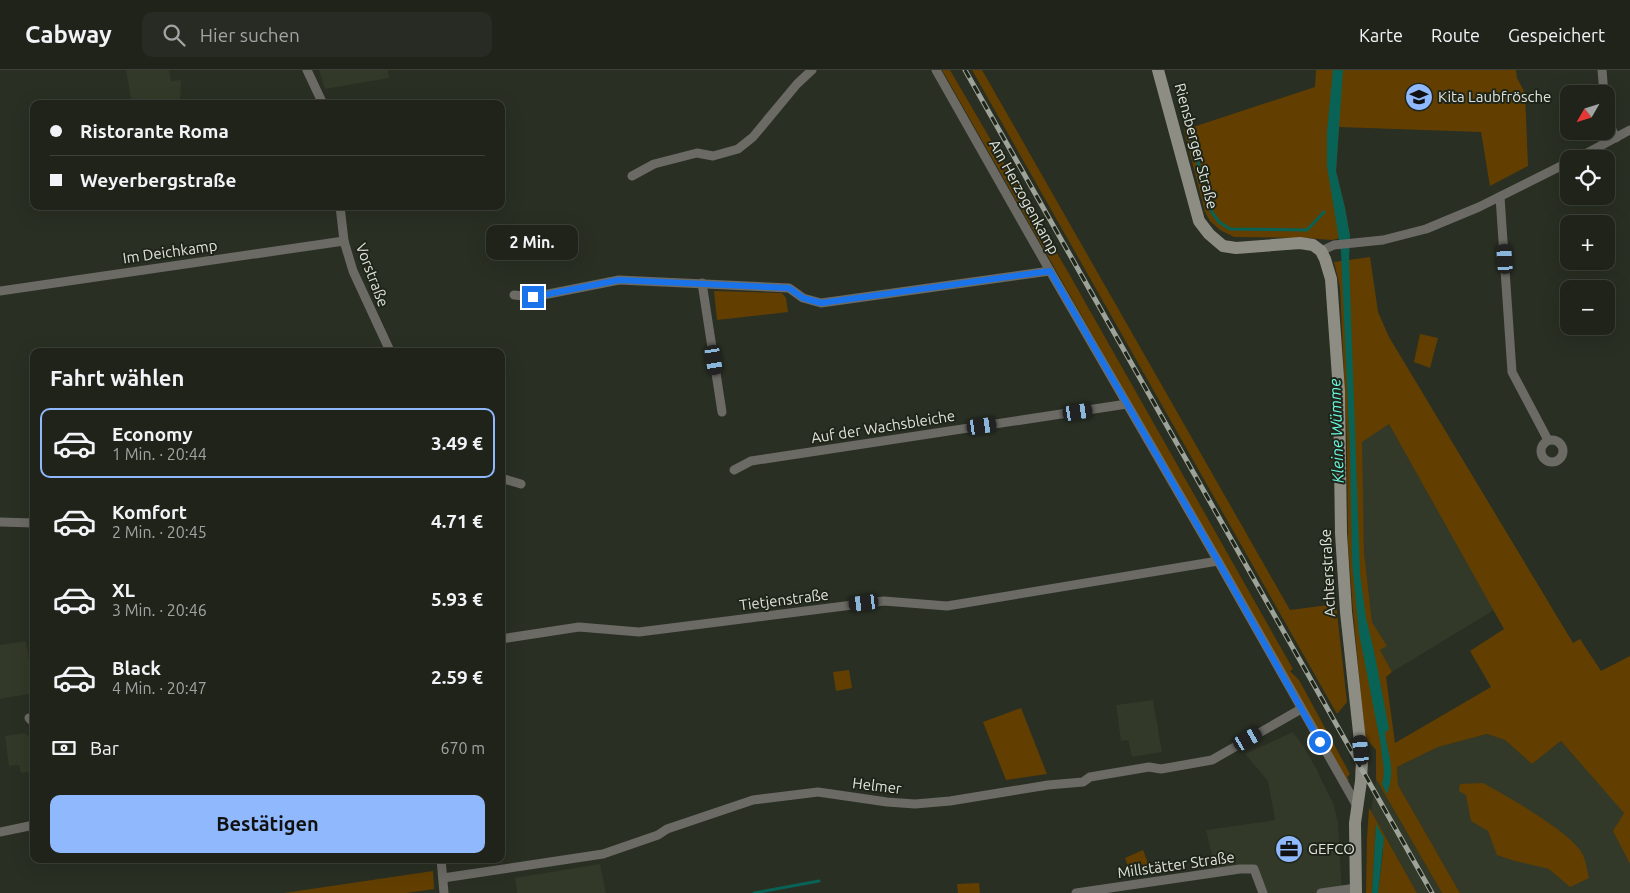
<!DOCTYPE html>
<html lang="de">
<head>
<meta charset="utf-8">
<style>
  :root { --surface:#1f231a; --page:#272b23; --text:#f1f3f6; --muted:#a1a4a2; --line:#3c4039; --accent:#90b8fd }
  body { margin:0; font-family:Ubuntu,sans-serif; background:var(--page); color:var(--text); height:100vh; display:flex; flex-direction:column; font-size:19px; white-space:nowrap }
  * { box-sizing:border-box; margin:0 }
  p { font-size:16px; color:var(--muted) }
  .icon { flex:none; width:28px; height:28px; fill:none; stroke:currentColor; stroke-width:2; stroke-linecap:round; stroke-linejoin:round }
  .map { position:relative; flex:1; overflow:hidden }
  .side { position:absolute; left:30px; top:278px; width:475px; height:515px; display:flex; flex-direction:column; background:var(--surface); border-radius:10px; box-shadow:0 5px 20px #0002,0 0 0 1px var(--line) }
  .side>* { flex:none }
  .hud { position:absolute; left:30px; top:30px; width:475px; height:110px; border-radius:10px; box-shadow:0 5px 20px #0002,0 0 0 1px var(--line); display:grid; align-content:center; height:110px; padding:0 20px; background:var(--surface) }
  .needle { width:32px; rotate:231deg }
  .fabs { position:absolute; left:1560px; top:15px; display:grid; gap:10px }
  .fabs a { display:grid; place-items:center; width:55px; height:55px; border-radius:10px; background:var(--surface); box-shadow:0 5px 20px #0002,0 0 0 1px var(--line); font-size:25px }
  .end { position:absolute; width:22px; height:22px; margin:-11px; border:6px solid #1a73e8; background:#fff; box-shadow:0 0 0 2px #fff }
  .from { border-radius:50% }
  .bubble { position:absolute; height:35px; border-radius:10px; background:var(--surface); box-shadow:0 5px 20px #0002,0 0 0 1px var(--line); font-size:16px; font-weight:600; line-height:35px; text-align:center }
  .car { position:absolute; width:15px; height:30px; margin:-15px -8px; border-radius:6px; box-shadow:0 0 4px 1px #0007; background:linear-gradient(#222 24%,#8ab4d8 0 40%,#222 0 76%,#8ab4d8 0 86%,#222 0) }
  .hud b { display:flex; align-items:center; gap:18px; height:48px; font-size:19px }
  .hud b+b { border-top:1px solid var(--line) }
  .hud i { width:12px; height:12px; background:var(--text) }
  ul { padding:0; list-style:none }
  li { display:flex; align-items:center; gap:15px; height:70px; margin:0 10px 8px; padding:0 10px; border:2px solid transparent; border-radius:10px }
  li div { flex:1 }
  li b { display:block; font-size:19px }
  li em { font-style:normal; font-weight:600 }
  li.on { border-color:var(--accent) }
  li>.icon { width:45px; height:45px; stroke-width:1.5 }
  h2 { padding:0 20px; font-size:22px; line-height:60px }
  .pay { display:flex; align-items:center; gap:12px; height:55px; padding:0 20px; font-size:19px }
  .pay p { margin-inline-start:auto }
  .cta { display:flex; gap:10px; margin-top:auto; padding:10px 20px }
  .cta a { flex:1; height:58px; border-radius:10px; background:var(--accent); color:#111; font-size:20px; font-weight:600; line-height:58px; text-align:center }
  header { display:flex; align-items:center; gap:30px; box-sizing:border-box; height:70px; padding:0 25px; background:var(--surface); border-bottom:1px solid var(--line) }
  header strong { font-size:24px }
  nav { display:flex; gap:28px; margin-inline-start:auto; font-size:18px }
  .search { width:350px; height:45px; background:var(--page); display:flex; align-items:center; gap:12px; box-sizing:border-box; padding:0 18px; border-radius:10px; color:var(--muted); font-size:19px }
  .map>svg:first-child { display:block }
</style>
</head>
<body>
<header>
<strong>Cabway</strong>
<div class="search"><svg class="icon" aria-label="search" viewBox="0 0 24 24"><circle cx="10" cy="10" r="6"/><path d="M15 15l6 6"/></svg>Hier suchen</div>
<nav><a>Karte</a><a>Route</a><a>Gespeichert</a></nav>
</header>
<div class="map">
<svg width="1630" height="823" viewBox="0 0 1630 823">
  <rect width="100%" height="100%" fill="#292f23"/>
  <g fill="#323928">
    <path d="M 126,0 L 169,0 L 171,11 L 181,10 L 180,34 L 132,34 Z"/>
    <path d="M 319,0 L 388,0 L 389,8 L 325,19 Z"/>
    <path d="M 1389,354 L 1494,540 L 1392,602 L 1380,580 L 1386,575 L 1372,552 L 1364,482 L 1362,424 L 1362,371 Z"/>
    <path d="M 26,571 L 34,623 L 0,629 L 0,575 Z"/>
    <path d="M 1153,630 L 1162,682 L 1132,687 L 1128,670 L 1121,671 L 1116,635 Z"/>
    <path d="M 1293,662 L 1304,677 L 1316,698 L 1333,733 L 1338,752 L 1342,823 L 1262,823 L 1257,796 L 1216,802 L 1206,760 L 1275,750 L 1268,711 L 1245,684 Z"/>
    <path d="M 24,663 L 34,669 L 34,701 L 21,703 L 19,695 L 9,696 L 5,666 Z"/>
    <path d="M 1487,664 L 1505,670 L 1532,694 L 1561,671 L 1625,743 L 1614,761 L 1630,794 L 1630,823 L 1460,823 L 1398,715 L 1397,697 L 1438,677 Z"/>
    <path d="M 1376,709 L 1442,823 L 1417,823 L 1371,741 Z"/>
    <path d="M 600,794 L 606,823 L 517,823 L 515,808 Z"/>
  </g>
  <g fill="#623f00" fill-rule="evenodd">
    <path d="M 942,0 L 950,0 L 1068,202 L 1293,599 L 1290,601 L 1299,610 L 1350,704 L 1347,707 L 1349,710 L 1347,712 Z"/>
    <path d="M 972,0 L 982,0 L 1290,540 L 1336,534 L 1347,632 L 1337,644 Z"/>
    <path d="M 1316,0 L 1516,0 L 1517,8 L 1525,23 L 1528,96 L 1490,116 L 1481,62 L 1339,57 L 1336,101 L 1345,138 L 1350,166 L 1332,170 L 1307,168 L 1234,167 L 1220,160 L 1210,151 L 1205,142 L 1184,60 L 1315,17 Z"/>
    <path d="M 1370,187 L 1378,242 L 1389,267 L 1573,573 L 1580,569 L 1601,601 L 1630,586 L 1630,794 L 1613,761 L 1624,743 L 1561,671 L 1532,694 L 1505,670 L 1487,664 L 1438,677 L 1397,697 L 1398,715 L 1460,823 L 1442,823 L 1376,709 L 1376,680 L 1365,667 L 1353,541 L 1348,473 L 1347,371 L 1340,217 L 1334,192 ZM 1389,354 L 1504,559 L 1470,581 L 1491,617 L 1395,673 L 1386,607 L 1392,602 L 1380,580 L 1387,576 L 1372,552 L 1364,482 L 1362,372 Z"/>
    <path d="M 714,221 L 782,223 L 786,228 L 788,242 L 717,250 Z"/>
    <path d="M 1420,264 L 1438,268 L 1430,298 L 1414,292 Z"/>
    <path d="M 849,600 L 852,618 L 836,621 L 833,602 Z"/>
    <path d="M 1021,638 L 1047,704 L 1006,710 L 983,652 Z"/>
    <path d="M 1483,713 C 1505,725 1574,764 1583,785 C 1586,792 1587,800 1589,808 L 1570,817 L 1549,799 L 1515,791 L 1497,785 L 1488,761 L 1471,751 L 1466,725 L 1459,721 L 1460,714 Z"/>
    <path d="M 1369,738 L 1371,741 L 1417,823 L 1378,823 L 1383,781 L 1376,756 L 1372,823 L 1366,823 L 1367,769 Z"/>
    <path d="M 1143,780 L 1149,796 L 1144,798 L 1142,794 L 1129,799 L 1125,788 Z"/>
    <path d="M 433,801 L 434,819 L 406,823 L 284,823 Z"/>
    <path d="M 979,813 L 980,823 L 958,823 L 957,814 Z"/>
  </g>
  <g fill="#086256">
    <path d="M 1333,0 L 1343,0 L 1336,101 L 1345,138 L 1350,166 L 1349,190 L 1360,504 L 1366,548 L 1374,581 L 1389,659 L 1385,663 C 1388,687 1396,698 1387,724 L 1382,714 C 1386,703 1382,688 1381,676 L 1359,563 L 1352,492 L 1350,380 L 1341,182 L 1327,96 L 1327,62 Z"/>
    <path d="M 1376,754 L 1384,768 L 1378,823 L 1372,823 Z"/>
  </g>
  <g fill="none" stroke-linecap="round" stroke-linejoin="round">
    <g stroke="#086256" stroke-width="3">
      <path d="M 1189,59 L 1211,141 L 1219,152 L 1230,159 L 1307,160 L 1324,142"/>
      <path d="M 754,823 L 819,811"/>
    </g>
    <g stroke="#6b6a64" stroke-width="9">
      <path d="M 307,0 L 323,34"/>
      <path d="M 936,0 L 1050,201 L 1218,491 L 1357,736"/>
      <path d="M 1602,0 L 1604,24"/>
      <path d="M 1606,44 L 1607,50 L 1616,68"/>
      <path d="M 1576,89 L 1630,60"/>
      <path d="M 632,106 L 654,94 L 697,83 L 713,86 L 738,79 L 753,67 L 797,14 L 812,0"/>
      <path d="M 1500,127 L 1512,302 L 1548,370"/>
      <path d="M 340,136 L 344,171 L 353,201 L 390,281"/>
      <path d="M 1321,181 L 1334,175 L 1383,170 L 1426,159 L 1479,137 L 1569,92"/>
      <path d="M 702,213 L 722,342"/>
      <path d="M 0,221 L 344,171"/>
      <path d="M 514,225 L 533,227 L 619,210 L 789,218 L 803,228 L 821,233 L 1050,201"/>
      <circle cx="1552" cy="381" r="11"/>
      <path d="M 734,400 L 751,391 L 1127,334"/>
      <path d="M 501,408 L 521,414"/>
      <path d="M 0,452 L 34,453"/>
      <path d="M 501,569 L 579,557 L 639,562 L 884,531 L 947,536 L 1218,491"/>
      <path d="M 29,648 L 34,653"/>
      <path d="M 0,762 L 34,755"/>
      <path d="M 441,789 L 444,823"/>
      <path d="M 443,808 L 603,784 L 658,765 L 667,759 L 753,730 L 818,722 L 887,732 L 915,734 L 950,731 L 1048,715 L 1083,712 L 1090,707 L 1149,697 L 1161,699 L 1212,690 L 1301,639"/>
      <path d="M 1076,823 L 1240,799 L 1254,799 L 1263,823"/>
      <path d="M 1321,823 L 1356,818"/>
    </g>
    <path stroke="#8e8d83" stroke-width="12" d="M 1158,0 L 1199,151 L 1209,164 L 1223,176 L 1236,178 L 1300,173 L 1313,175 L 1321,181 L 1325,189 L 1331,209 L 1339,321 L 1341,463 L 1346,542 L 1362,690 L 1361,711 L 1355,753 L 1356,823"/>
    <g stroke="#9ea399" stroke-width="5">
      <path id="rail" d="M 965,0 L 1432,823"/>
    </g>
    <use href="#rail" stroke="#1f2519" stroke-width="3" stroke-dasharray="9" stroke-linecap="butt"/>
  </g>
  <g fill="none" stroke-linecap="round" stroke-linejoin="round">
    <path stroke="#1a73e8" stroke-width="6" d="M 533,227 L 619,210 L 789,218 L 803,228 L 821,233 L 1050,201 L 1218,491 L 1320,672"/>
  </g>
  <defs>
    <g id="school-disc" transform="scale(1.4375)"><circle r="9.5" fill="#90b8fd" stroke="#1f2519"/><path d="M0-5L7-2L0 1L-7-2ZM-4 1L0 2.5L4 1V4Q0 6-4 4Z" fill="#111"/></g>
    <g id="office-disc" transform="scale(1.4375)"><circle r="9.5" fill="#90b8fd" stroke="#1f2519"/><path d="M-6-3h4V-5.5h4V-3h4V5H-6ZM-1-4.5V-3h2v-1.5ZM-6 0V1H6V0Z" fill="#111"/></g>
  </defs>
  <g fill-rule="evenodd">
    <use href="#school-disc" x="1419" y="27"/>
    <use href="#office-disc" x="1289" y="779"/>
  </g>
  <g text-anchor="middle" stroke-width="4" stroke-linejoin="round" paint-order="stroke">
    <g font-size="15" fill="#e0e4dc" stroke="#1f2519" text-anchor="start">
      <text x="1438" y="32">Kita Laubfrösche</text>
      <text x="1308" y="784">GEFCO</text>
    </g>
    <g font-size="15" fill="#e0e4dc" stroke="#1f2519">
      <text transform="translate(1196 76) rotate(75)" y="5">Riensberger Straße</text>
      <text transform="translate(1024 127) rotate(61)" y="5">Am Herzogenkamp</text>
      <text transform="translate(170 182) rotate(-8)" y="5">Im Deichkamp</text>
      <text transform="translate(372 205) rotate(69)" y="5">Vorstraße</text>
      <text transform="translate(883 357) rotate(-9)" y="5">Auf der Wachsbleiche</text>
      <text transform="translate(1328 503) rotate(-93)" y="5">Achterstraße</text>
      <text transform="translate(784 530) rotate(-7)" y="5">Tietjenstraße</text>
      <text transform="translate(877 716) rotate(7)" y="5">Helmer</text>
      <text transform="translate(1176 795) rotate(-8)" y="5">Millstätter Straße</text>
    </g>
    <g font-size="16" font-style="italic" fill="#6bfae3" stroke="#1f2519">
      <text transform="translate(1336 361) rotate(-92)" y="6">Kleine Wümme</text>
    </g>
  </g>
</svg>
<div class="fabs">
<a><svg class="needle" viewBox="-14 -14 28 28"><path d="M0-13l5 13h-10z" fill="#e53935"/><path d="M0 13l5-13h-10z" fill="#a1a4a2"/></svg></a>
<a><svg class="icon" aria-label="locate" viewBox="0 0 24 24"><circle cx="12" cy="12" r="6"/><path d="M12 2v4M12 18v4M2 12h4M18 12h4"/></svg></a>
<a>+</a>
<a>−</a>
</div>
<i class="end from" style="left:1320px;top:672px"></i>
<i class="end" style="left:533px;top:227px"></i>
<div class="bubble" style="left:486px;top:155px;width:92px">2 Min.</div>
<i class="car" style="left:1505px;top:189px;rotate:356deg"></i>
<i class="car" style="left:714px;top:290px;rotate:171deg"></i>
<i class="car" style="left:1078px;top:342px;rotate:81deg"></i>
<i class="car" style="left:982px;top:356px;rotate:82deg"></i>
<i class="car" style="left:864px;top:533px;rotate:263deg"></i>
<i class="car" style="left:1248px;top:669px;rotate:60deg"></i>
<i class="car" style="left:1361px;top:680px;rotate:355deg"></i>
<div class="hud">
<b><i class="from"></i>Ristorante Roma</b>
<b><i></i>Weyerbergstraße</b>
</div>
<section class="side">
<h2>Fahrt wählen</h2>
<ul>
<li class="on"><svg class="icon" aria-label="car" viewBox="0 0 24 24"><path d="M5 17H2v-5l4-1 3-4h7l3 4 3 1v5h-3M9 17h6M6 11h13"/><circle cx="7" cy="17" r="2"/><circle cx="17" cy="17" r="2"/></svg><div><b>Economy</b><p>1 Min. · 20:44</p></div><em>3.49 €</em></li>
<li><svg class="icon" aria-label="car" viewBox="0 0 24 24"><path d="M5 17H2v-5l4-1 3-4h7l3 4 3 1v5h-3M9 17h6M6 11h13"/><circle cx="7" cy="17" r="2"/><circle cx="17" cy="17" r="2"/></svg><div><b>Komfort</b><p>2 Min. · 20:45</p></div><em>4.71 €</em></li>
<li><svg class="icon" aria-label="car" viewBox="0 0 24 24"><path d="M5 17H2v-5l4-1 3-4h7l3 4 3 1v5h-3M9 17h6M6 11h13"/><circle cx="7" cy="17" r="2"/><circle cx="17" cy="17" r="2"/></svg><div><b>XL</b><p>3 Min. · 20:46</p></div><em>5.93 €</em></li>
<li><svg class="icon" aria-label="car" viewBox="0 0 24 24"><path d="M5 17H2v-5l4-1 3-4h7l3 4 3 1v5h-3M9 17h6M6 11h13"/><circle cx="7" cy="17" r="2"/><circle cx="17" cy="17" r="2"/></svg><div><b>Black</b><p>4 Min. · 20:47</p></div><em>2.59 €</em></li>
</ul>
<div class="pay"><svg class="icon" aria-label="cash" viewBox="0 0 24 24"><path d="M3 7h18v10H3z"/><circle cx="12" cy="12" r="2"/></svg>Bar<p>670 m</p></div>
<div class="cta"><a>Bestätigen</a></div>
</section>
</div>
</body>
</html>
